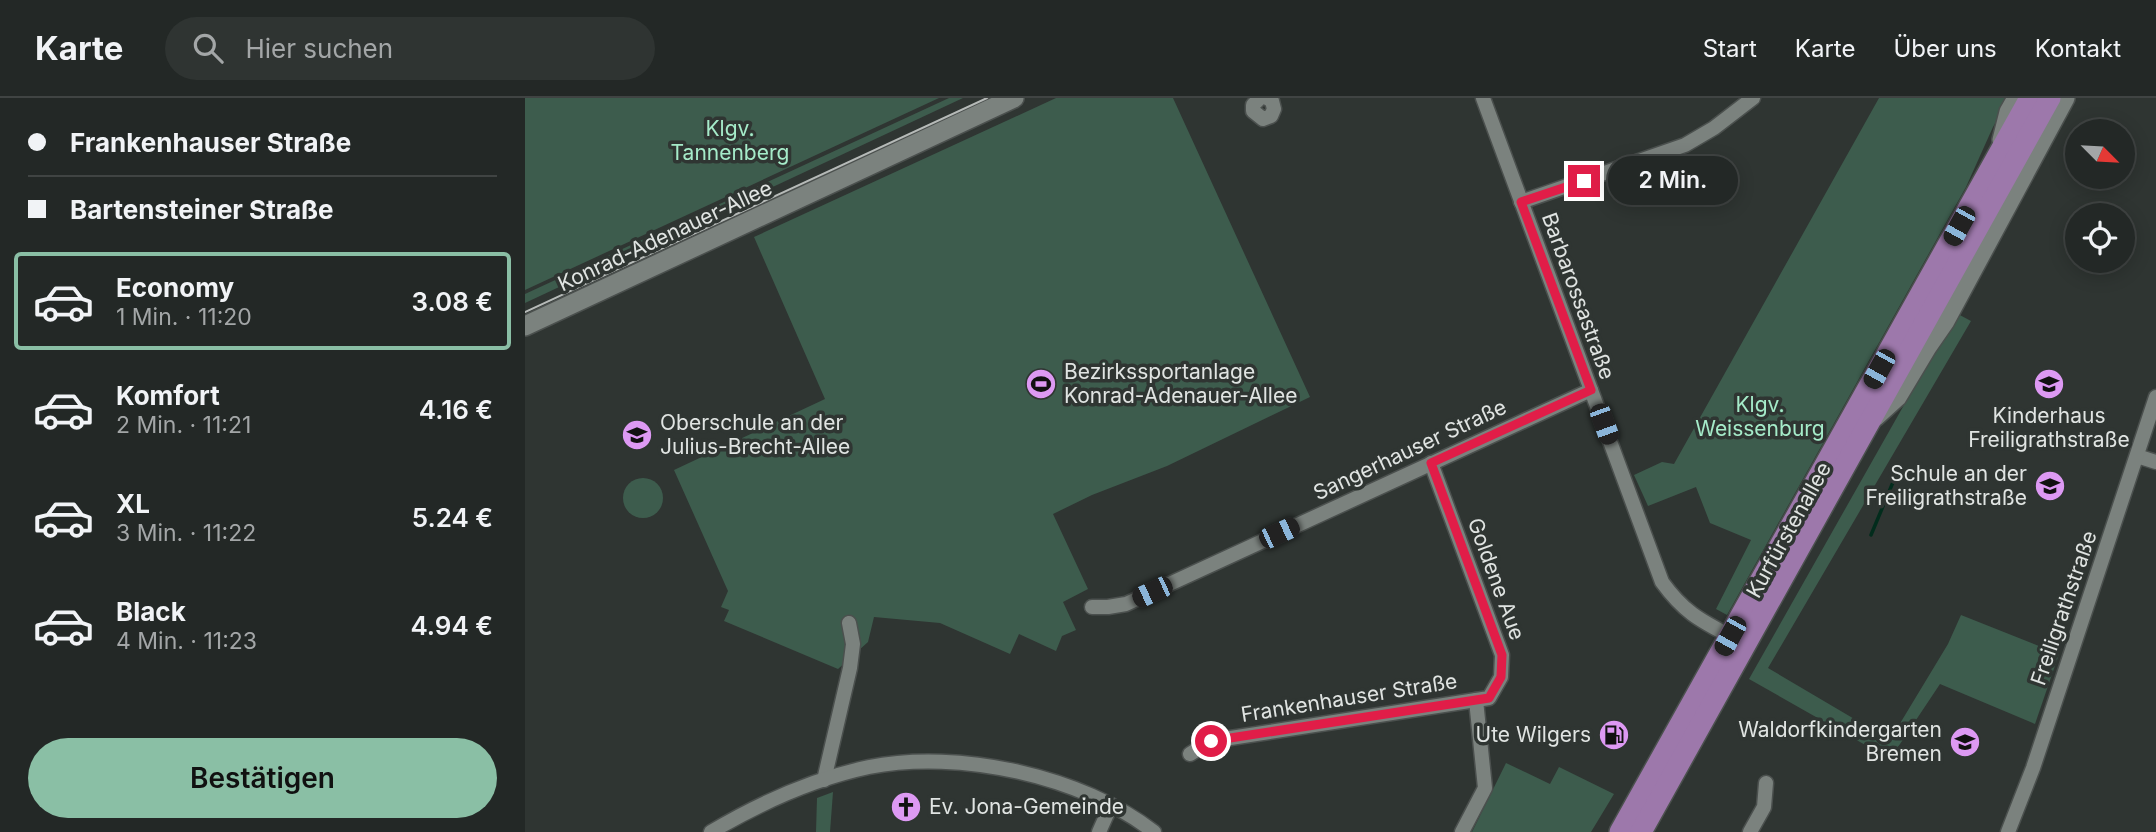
<!DOCTYPE html>
<html lang="de">
<head>
<meta charset="utf-8">
<style>
  :root { --surface:#232826; --page:#2f3432; --text:#f1f3f6; --muted:#a3a6a7; --line:#404443; --accent:#8abfa5 }
  body { margin:0; font-family:Inter,sans-serif; background:var(--page); color:var(--text); height:100vh; display:flex; flex-direction:column; font-size:26px; white-space:nowrap }
  * { box-sizing:border-box; margin:0 }
  p { font-size:23px; color:var(--muted) }
  .icon { flex:none; width:38px; height:38px; fill:none; stroke:currentColor; stroke-width:2; stroke-linecap:round; stroke-linejoin:round }
  .map { position:relative; flex:1; overflow:hidden }
  .details { display:flex; flex-direction:column; background:var(--surface); width:525px }
  .details>* { flex:none }
  .hud { display:grid; align-content:center; height:154px; padding:0 28px; background:var(--surface) }
  .needle { width:46px; rotate:114deg }
  .tools { position:absolute; left:1540px; top:21px; display:grid; gap:14px }
  .tools a { display:grid; place-items:center; width:70px; height:70px; border-radius:50%; background:var(--surface); box-shadow:0 4px 18px #0003,0 0 0 2px var(--line); font-size:35px }
  .end { position:absolute; width:32px; height:32px; margin:-16px; border:9px solid #e11d48; background:#fff; box-shadow:0 0 0 4px #fff }
  .from { border-radius:50% }
  .bubble { position:absolute; height:49px; border-radius:24px; background:var(--surface); box-shadow:0 4px 18px #0003,0 0 0 2px var(--line); font-size:23px; font-weight:600; line-height:49px; text-align:center }
  .car { position:absolute; width:21px; height:42px; margin:-21px -10px; border-radius:9px; box-shadow:0 0 5px 2px #0007; background:linear-gradient(#222 24%,#8ab4d8 0 40%,#222 0 76%,#8ab4d8 0 86%,#222 0) }
  .hud b { display:flex; align-items:center; gap:24px; height:66px; font-size:26px }
  .hud b+b { border-top:2px solid var(--line) }
  .hud i { width:18px; height:18px; background:var(--text) }
  ul { padding:0; list-style:none }
  li { display:flex; align-items:center; gap:21px; height:98px; margin:0 14px 10px; padding:0 14px; border:4px solid transparent; border-radius:7px }
  li div { flex:1 }
  li b { display:block; font-size:26px }
  li em { font-style:normal; font-weight:600 }
  li.on { border-color:var(--accent) }
  li>.icon { width:63px; height:63px; stroke-width:1.5 }
  .cta { display:flex; gap:14px; margin-top:auto; padding:14px 28px }
  .cta a { flex:1; height:80px; border-radius:42px; background:var(--accent); color:#111; font-size:28px; font-weight:600; line-height:80px; text-align:center }
  header { display:flex; align-items:center; gap:42px; box-sizing:border-box; height:98px; padding:0 35px; background:var(--surface); border-bottom:2px solid var(--line) }
  header strong { font-size:33px }
  nav { display:flex; gap:38px; margin-inline-start:auto; font-size:24px }
  .search { width:490px; height:63px; background:var(--page); display:flex; align-items:center; gap:18px; box-sizing:border-box; padding:0 24px; border-radius:38px; color:var(--muted); font-size:26px }
  main { display:flex; flex:1; min-height:0 }
  .map>svg:first-child { display:block }
</style>
</head>
<body>
<header>
<strong>Karte</strong>
<div class="search"><svg class="icon" aria-label="search" viewBox="0 0 24 24"><circle cx="10" cy="10" r="6"/><path d="M15 15l6 6"/></svg>Hier suchen</div>
<nav><a>Start</a><a>Karte</a><a>Über uns</a><a>Kontakt</a></nav>
</header>
<main>
<section class="details">
<div class="hud">
<b><i class="from"></i>Frankenhauser Straße</b>
<b><i></i>Bartensteiner Straße</b>
</div>
<ul>
<li class="on"><svg class="icon" aria-label="car" viewBox="0 0 24 24"><path d="M5 17H2v-5l4-1 3-4h7l3 4 3 1v5h-3M9 17h6M6 11h13"/><circle cx="7" cy="17" r="2"/><circle cx="17" cy="17" r="2"/></svg><div><b>Economy</b><p>1 Min. · 11:20</p></div><em>3.08 €</em></li>
<li><svg class="icon" aria-label="car" viewBox="0 0 24 24"><path d="M5 17H2v-5l4-1 3-4h7l3 4 3 1v5h-3M9 17h6M6 11h13"/><circle cx="7" cy="17" r="2"/><circle cx="17" cy="17" r="2"/></svg><div><b>Komfort</b><p>2 Min. · 11:21</p></div><em>4.16 €</em></li>
<li><svg class="icon" aria-label="car" viewBox="0 0 24 24"><path d="M5 17H2v-5l4-1 3-4h7l3 4 3 1v5h-3M9 17h6M6 11h13"/><circle cx="7" cy="17" r="2"/><circle cx="17" cy="17" r="2"/></svg><div><b>XL</b><p>3 Min. · 11:22</p></div><em>5.24 €</em></li>
<li><svg class="icon" aria-label="car" viewBox="0 0 24 24"><path d="M5 17H2v-5l4-1 3-4h7l3 4 3 1v5h-3M9 17h6M6 11h13"/><circle cx="7" cy="17" r="2"/><circle cx="17" cy="17" r="2"/></svg><div><b>Black</b><p>4 Min. · 11:23</p></div><em>4.94 €</em></li>
</ul>
<div class="cta"><a>Bestätigen</a></div>
</section>
<div class="map">
<svg width="1631" height="734" viewBox="0 0 1631 734">
  <rect width="100%" height="100%" fill="#2f3532"/>
  <g fill="#3d5c4d">
    <path d="M 0,0 L 414,0 L 0,192 Z"/>
    <path d="M 424,0 L 438,0 L 0,205 L 0,196 Z"/>
    <path d="M 531,0 L 648,0 L 785,299 L 642,368 L 567,397 L 528,416 L 563,491 L 538,504 L 551,532 L 537,538 L 531,553 L 494,536 L 485,556 L 415,525 L 349,519 L 343,544 L 313,571 L 199,523 L 204,512 L 196,509 L 203,493 L 149,372 L 300,301 L 229,139 Z"/>
    <path d="M 1354,0 L 1484,0 L 1468,29 L 1441,89 L 1202,517 L 1191,511 L 1226,442 L 1185,425 L 1171,389 L 1123,408 L 1109,377 L 1137,364 L 1149,366 Z"/>
    <path d="M 1431,215 L 1446,223 L 1243,570 L 1365,642 L 1423,546 L 1436,517 L 1534,556 L 1510,626 L 1415,586 L 1365,661 L 1224,581 Z"/>
    <circle cx="118" cy="400" r="20"/>
    <path d="M 981,665 L 1025,686 L 1034,669 L 1089,696 L 1066,734 L 947,734 Z"/>
    <path d="M 308,694 L 305,734 L 291,734 L 292,700 Z"/>
  </g>
  <g fill="none" stroke-linecap="round" stroke-linejoin="round">
    <path stroke="#022c1c" stroke-width="3.5" d="M 1346,437 L 1371,377"/>
    <g stroke="#4b504e" stroke-width="17">
      <g id="minor">
        <path d="M 735,0 L 728,7 L 728,13 L 738,21 L 746,18 L 749,11 L 747,3 L 742,0"/>
        <path d="M 958,0 L 1137,484 C 1158,513 1174,522 1205,538"/>
        <path d="M 996,104 L 1160,47 L 1189,30 L 1228,0"/>
        <path d="M 1612,358 L 1631,364"/>
        <path d="M 567,509 L 583,509 L 601,506 L 1066,292"/>
        <path d="M 665,656 L 686,643 L 964,600 L 976,579 L 977,557 L 906,365"/>
        <path d="M 299,682 L 325,570 L 328,546 L 324,525"/>
        <path d="M 186,734 C 235,705 288,681 344,669 C 434,651 557,678 629,734"/>
        <path d="M 574,734 L 586,707"/>
        <path d="M 937,734 L 960,690 L 951,602"/>
        <path d="M 1225,734 L 1239,709 L 1241,685"/>
        <path d="M 1483,734 L 1508,670 L 1631,299"/>
      </g>
    </g>
    <g stroke="#4b504e" stroke-width="22">
      <g id="secondary">
        <path d="M 1477,42 L 1484,14 L 1492,0"/>
        <path d="M 0,228 L 489,0"/>
        <path d="M 1350,319 L 1372,299 L 1402,249 L 1420,223 L 1540,0"/>
      </g>
    </g>
    <g stroke="#4b504e" stroke-width="24">
      <g id="primary">
        <path d="M 1095,734 L 1505,0"/>
        <path d="M 1116,734 L 1525,0"/>
      </g>
    </g>
    <use href="#minor" stroke="#7b827e" stroke-width="14"/>
    <use href="#secondary" stroke="#7b827e" stroke-width="19"/>
    <use href="#primary" stroke="#9d78ab" stroke-width="21"/>
    <path stroke="#b6bab8" stroke-width="2" d="M 0,214 L 462,0"/>
  </g>
  <g fill="none" stroke-linecap="round" stroke-linejoin="round">
    <path stroke="#e11d48" stroke-width="9" d="M 686,643 L 964,600 L 976,579 L 977,557 L 906,365 L 1066,292 L 996,104 L 1059,83"/>
  </g>
  <defs>
    <g id="stadium-disc" transform="scale(1.575)"><circle r="9.5" fill="#dd99f3" stroke="#2f3532"/><path d="M0-5a6.5 5 0 1 0 0 10a6.5 5 0 1 0 0-10ZM-3.5-1.8h7v3.6h-7Z" fill="#111"/></g>
    <g id="school-disc" transform="scale(1.575)"><circle r="9.5" fill="#dd99f3" stroke="#2f3532"/><path d="M0-5L7-2L0 1L-7-2ZM-4 1L0 2.5L4 1V4Q0 6-4 4Z" fill="#111"/></g>
    <g id="fuel-disc" transform="scale(1.575)"><circle r="9.5" fill="#dd99f3" stroke="#2f3532"/><path d="M-5.5-6h7V0h2V4h1.3V-2.5L3-4.5l.8-.8L6-3V5H2.5V1h-1V6h-7ZM-4.2-4.7v3.2H.2V-4.7Z" fill="#111"/></g>
    <g id="church-disc" transform="scale(1.575)"><circle r="9.5" fill="#dd99f3" stroke="#2f3532"/><path d="M-1.2-6h2.4v3.5h3.3v2.4h-3.3V6h-2.4V-.1h-3.3v-2.4h3.3Z" fill="#111"/></g>
  </defs>
  <g fill-rule="evenodd">
    <use href="#stadium-disc" x="516" y="286"/>
    <use href="#school-disc" x="1524" y="286"/>
    <use href="#school-disc" x="112" y="337"/>
    <use href="#school-disc" x="1525" y="388"/>
    <use href="#fuel-disc" x="1089" y="637"/>
    <use href="#school-disc" x="1440" y="644"/>
    <use href="#church-disc" x="381" y="709"/>
  </g>
  <g text-anchor="middle" stroke-width="7" stroke-linejoin="round" paint-order="stroke">
    <g font-size="21" fill="#a5ebc9" stroke="#2f3532">
      <text x="205" y="38">Klgv.<tspan x="205" dy="24">Tannenberg</tspan></text>
      <text x="1235" y="314">Klgv.<tspan x="1235" dy="24">Weissenburg</tspan></text>
    </g>
    <g font-size="21" fill="#e0e4e2" stroke="#2f3532">
      <text transform="translate(140 138) rotate(-25)" y="7">Konrad-Adenauer-Allee</text>
      <text transform="translate(1053 198) rotate(70)" y="7">Barbarossastraße</text>
      <text transform="translate(885 352) rotate(-25)" y="7">Sangerhauser Straße</text>
      <text transform="translate(1264 432) rotate(-61)" y="7">Kurfürstenallee</text>
      <text transform="translate(971 481) rotate(70)" y="7">Goldene Aue</text>
      <text transform="translate(1539 510) rotate(-71)" y="7">Freiligrathstraße</text>
      <text transform="translate(824 600) rotate(-9)" y="7">Frankenhauser Straße</text>
    </g>
    <g font-size="21" fill="#e0e4e2" stroke="#2f3532" text-anchor="start">
      <text x="539" y="281">Bezirkssportanlage<tspan x="539" dy="24">Konrad-Adenauer-Allee</tspan></text>
      <text x="1524" y="325" text-anchor="middle">Kinderhaus<tspan x="1524" dy="24">Freiligrathstraße</tspan></text>
      <text x="135" y="332">Oberschule an der<tspan x="135" dy="24">Julius-Brecht-Allee</tspan></text>
      <text x="1502" y="383" text-anchor="end">Schule an der<tspan x="1502" dy="24">Freiligrathstraße</tspan></text>
      <text x="1417" y="639" text-anchor="end">Waldorfkindergarten<tspan x="1417" dy="24">Bremen</tspan></text>
      <text x="1066" y="644" text-anchor="end">Ute Wilgers</text>
      <text x="404" y="716">Ev. Jona-Gemeinde</text>
    </g>
  </g>
</svg>
<div class="tools">
<a><svg class="needle" viewBox="-14 -14 28 28"><path d="M0-13l5 13h-10z" fill="#e53935"/><path d="M0 13l5-13h-10z" fill="#a3a6a7"/></svg></a>
<a><svg class="icon" aria-label="locate" viewBox="0 0 24 24"><circle cx="12" cy="12" r="6"/><path d="M12 2v4M12 18v4M2 12h4M18 12h4"/></svg></a>
</div>
<i class="end from" style="left:686px;top:643px"></i>
<i class="end" style="left:1059px;top:83px"></i>
<div class="bubble" style="left:1083px;top:58px;width:130px">2 Min.</div>
<i class="car" style="left:1434px;top:128px;rotate:209deg"></i>
<i class="car" style="left:1354px;top:271px;rotate:209deg"></i>
<i class="car" style="left:1079px;top:326px;rotate:160deg"></i>
<i class="car" style="left:754px;top:435px;rotate:65deg"></i>
<i class="car" style="left:627px;top:494px;rotate:245deg"></i>
<i class="car" style="left:1205px;top:538px;rotate:209deg"></i>
</div>
</main>
</body>
</html>
